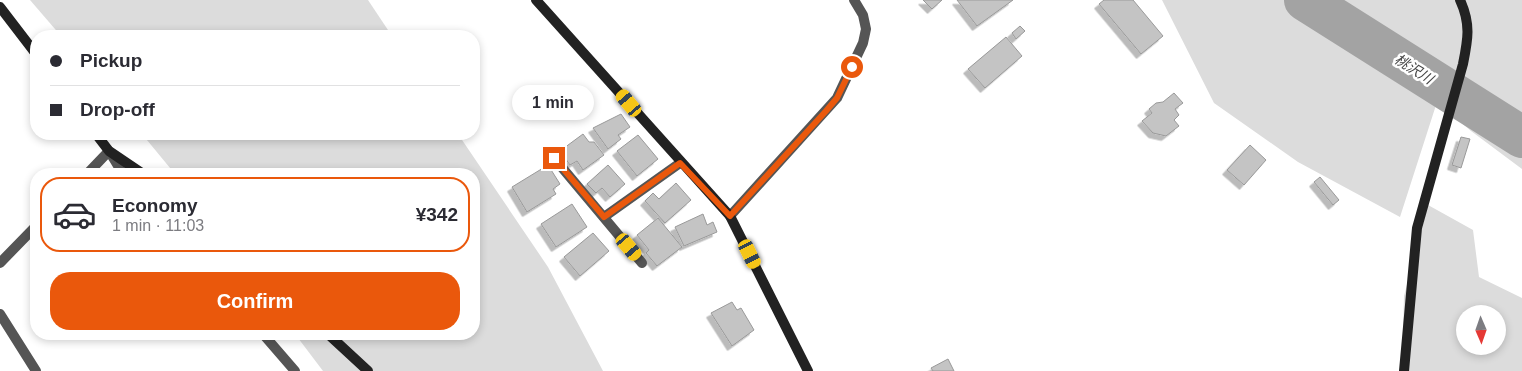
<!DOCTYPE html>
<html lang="en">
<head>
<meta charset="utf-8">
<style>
  :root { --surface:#fff; --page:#f2f2f3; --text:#2b2b33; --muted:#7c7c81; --line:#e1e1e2; --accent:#ea580c }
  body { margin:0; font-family:Arial,"Noto Sans JP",sans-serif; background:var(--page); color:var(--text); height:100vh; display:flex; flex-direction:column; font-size:19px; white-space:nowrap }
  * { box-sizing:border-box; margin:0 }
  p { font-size:16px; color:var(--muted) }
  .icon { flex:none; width:28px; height:28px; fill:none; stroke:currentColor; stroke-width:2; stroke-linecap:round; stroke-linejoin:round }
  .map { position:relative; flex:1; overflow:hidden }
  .panel { position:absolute; left:30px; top:168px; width:450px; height:172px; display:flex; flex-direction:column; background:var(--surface); border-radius:20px; box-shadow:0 2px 8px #0003 }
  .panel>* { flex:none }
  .guide { position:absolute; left:30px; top:30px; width:450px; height:110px; border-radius:20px; box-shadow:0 2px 8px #0003; display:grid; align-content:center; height:110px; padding:0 20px; background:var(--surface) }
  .needle { width:32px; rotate:178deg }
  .tools { position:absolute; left:1456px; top:305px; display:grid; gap:10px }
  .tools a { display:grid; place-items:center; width:50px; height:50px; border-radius:50%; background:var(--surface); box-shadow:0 2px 8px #0003; font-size:25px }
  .end { position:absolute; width:22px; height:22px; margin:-11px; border:6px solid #ea580c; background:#fff; box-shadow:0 0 0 2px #fff }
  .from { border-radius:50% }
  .bubble { position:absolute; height:35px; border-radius:18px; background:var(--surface); box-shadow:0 2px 8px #0003; font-size:16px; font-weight:700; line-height:35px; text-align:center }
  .car { position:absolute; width:15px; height:30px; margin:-15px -8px; border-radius:6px; box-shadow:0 0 4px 1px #0007; background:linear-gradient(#f5c518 24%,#345 0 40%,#f5c518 0 76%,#345 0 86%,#f5c518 0) }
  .guide b { display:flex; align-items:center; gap:18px; height:48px; font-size:19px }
  .guide b+b { border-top:1px solid var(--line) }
  .guide i { width:12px; height:12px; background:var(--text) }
  ul { padding:9px 0 0; list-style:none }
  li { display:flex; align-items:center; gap:15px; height:75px; margin:0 10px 8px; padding:0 10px; border:2px solid var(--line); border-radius:20px }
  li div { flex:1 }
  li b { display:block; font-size:19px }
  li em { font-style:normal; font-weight:700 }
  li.active { border-color:var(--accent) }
  li>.icon { width:45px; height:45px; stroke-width:1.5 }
  .action { display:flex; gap:10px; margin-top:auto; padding:10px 20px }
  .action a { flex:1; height:58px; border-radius:20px; background:var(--accent); color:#fff; font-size:20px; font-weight:700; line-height:58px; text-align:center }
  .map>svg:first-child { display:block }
</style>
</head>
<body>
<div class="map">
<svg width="1522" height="371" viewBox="0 0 1522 371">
  <defs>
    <filter id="shadow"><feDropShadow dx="-4.5" dy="4.5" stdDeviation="0" flood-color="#0004"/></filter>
  </defs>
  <rect width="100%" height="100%" fill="#fff"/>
  <g fill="#dcdcdc" fill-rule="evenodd">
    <path d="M 30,0 L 368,0 L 392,36 L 61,36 Z"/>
    <path d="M 1162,0 L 1522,0 L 1522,169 L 1471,131 L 1437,102 L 1400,217 L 1298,162 L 1214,103 Z"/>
    <path d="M 142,134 L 458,134 L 548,267 L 603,371 L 323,371 L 295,334 L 474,334 L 474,174 L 175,174 Z"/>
    <path d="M 1428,205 L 1473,230 L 1479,277 L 1522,298 L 1522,371 L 1402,371 L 1404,296 ZM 1465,314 L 1498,314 L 1498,346 L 1465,346 Z"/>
  </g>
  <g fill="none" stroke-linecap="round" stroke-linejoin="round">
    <path stroke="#a3a3a3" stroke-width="42" d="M 1305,0 L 1522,137"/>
  </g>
  <g fill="#c4c4c4" stroke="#999" filter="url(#shadow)">
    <path d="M 923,0 L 942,0 L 932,9 Z"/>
    <path d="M 957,0 L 1013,0 L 977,26 Z"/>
    <path d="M 1104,0 L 1133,0 L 1163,36 L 1141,54 L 1099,4 Z"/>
    <path d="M 1020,26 L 1025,31 L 1016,39 L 1012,33 Z"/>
    <path d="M 1006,37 L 1022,56 L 985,88 L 968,69 Z"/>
    <path d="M 1174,93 L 1183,103 L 1175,109 L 1179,115 L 1174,120 L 1179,126 L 1166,136 L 1153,133 L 1142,121 L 1152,113 L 1149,109 L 1156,103 L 1163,102 Z"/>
    <path d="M 621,114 L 630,127 L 618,135 L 621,139 L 608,149 L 593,128 Z"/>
    <path d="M 583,134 L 589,142 L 594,142 L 604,155 L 583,170 L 577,161 L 570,165 L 560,151 Z"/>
    <path d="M 638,135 L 658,159 L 637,176 L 617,151 Z"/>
    <path d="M 1461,137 L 1470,139 L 1461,168 L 1452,165 Z"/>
    <path d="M 1250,145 L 1266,160 L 1244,185 L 1227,170 Z"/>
    <path d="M 548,165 L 560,184 L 553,189 L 556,194 L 527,212 L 512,187 Z"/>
    <path d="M 608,165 L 625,184 L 610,197 L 602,188 L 596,193 L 587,184 Z"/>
    <path d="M 1320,177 L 1339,200 L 1333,205 L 1314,182 Z"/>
    <path d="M 676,183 L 691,200 L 665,223 L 645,201 L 653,193 L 659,199 Z"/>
    <path d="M 572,204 L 587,227 L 556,247 L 541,224 Z"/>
    <path d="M 703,214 L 707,225 L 713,222 L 717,232 L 684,246 L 675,227 Z"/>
    <path d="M 658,218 L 682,247 L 657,266 L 646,253 L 649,250 L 637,235 Z"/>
    <path d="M 593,233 L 609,251 L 580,276 L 564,257 Z"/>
    <path d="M 732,302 L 737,310 L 741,308 L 754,330 L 732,346 L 711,313 Z"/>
    <path d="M 948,359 L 954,371 L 933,371 L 931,368 Z"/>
  </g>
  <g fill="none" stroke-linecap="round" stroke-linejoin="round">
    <g stroke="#555" stroke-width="10">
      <path d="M 554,158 L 642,263"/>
      <path d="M 604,217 L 680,163"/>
    </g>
    <g stroke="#555" stroke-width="10">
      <path d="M 87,174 L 109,151 L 123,174"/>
      <path d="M 730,216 L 837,98 L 863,43 L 866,29 L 863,15 L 854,0"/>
      <path d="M 0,263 L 36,226"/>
      <path d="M 0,314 L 36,371"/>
      <path d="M 263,334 L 295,371"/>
    </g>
    <g stroke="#222" stroke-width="10">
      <path d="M 536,0 L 730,216 L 808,371"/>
      <path d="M 0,7 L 36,54"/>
      <path d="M 96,134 L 109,151 L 143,174"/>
      <path d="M 328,334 L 368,371"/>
      <path d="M 1404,371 L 1417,228 L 1463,64 C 1468,39 1471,24 1460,0"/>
    </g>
  </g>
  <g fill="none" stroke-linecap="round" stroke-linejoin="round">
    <path stroke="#ea580c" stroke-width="6" d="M 554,158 L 604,217 L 680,163 L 730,216 L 826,111 L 837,98 L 852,67"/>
  </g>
  <g text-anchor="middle" stroke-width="5" stroke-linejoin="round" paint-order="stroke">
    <g font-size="14" font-style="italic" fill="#444" stroke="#fff">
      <text transform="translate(1414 69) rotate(32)" y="5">桃沢川</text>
    </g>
  </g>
</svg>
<div class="tools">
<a><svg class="needle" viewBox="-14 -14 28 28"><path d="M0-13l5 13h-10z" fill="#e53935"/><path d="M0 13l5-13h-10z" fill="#7c7c81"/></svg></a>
</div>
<i class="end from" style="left:852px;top:67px"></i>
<i class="end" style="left:554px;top:158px"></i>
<div class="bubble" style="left:512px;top:85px;width:82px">1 min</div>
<i class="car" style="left:629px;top:103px;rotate:320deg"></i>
<i class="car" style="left:629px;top:247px;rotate:140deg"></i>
<i class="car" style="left:750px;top:254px;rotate:154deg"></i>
<div class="guide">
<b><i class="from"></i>Pickup</b>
<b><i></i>Drop-off</b>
</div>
<section class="panel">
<ul>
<li class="active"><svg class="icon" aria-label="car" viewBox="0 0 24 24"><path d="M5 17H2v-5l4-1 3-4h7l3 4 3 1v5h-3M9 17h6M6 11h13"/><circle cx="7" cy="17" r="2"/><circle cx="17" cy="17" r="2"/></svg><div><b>Economy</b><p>1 min · 11:03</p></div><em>¥342</em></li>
</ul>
<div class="action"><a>Confirm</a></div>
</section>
</div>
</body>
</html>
